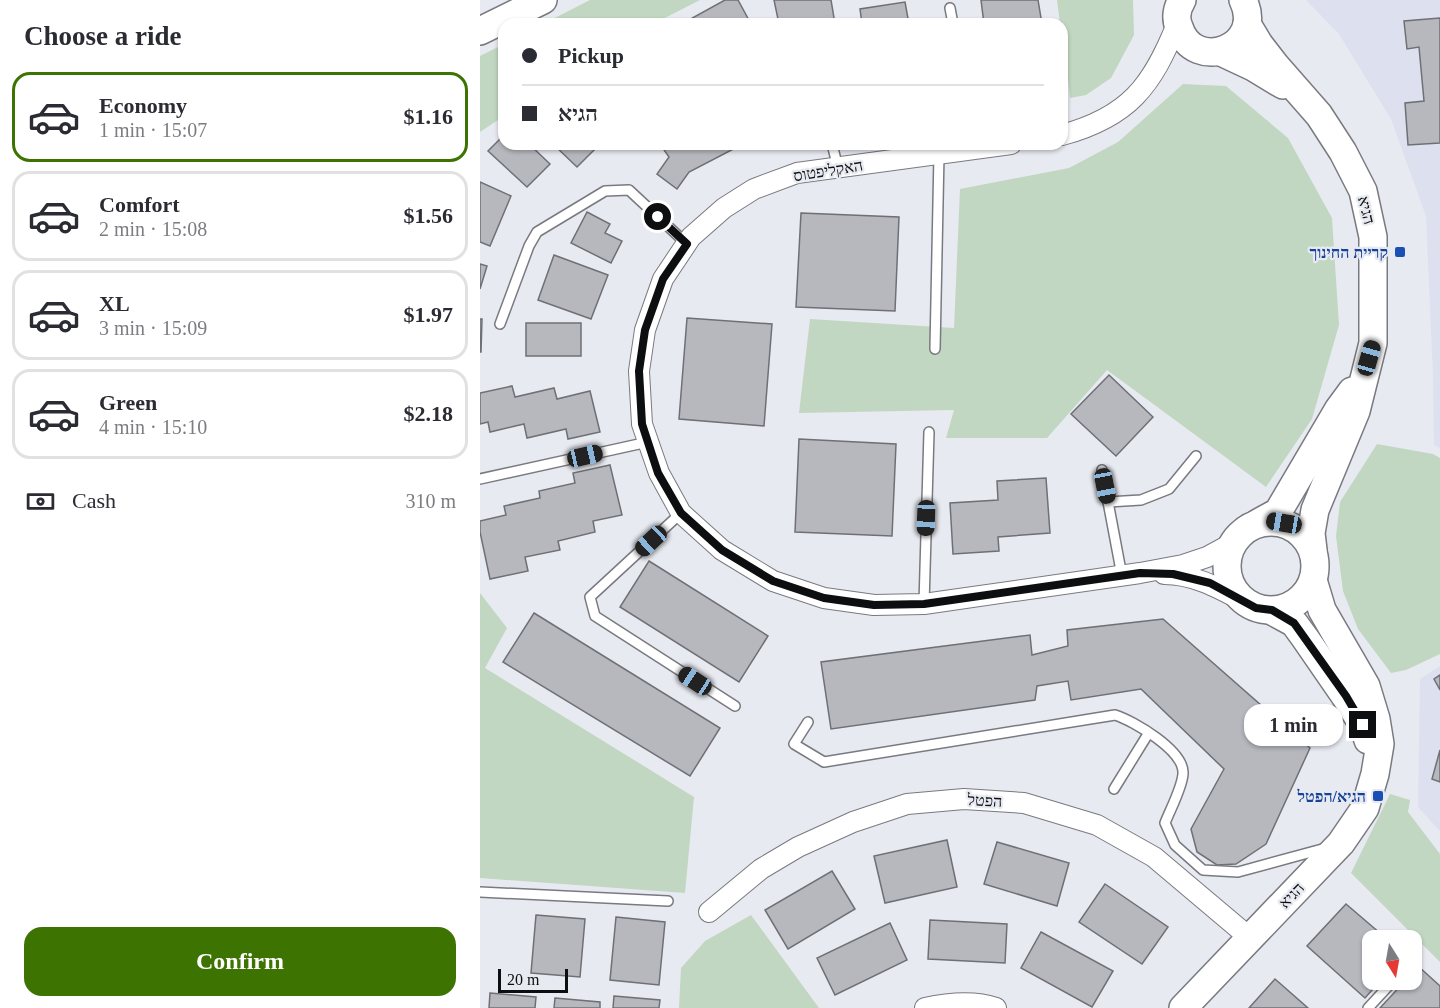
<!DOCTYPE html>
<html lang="en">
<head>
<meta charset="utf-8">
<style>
  :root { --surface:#fff; --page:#f2f2f3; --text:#2b2b33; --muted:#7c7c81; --line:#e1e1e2; --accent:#3d7300 }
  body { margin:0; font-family:"Times New Roman","Noto Sans Hebrew",serif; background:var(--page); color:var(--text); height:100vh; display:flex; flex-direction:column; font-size:22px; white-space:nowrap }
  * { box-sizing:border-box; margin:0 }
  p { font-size:20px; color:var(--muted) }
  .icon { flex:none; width:33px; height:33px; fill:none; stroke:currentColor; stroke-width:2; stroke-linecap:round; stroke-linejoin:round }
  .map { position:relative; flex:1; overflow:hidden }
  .details { display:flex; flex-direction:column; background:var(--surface); width:480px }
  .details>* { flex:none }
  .guide { position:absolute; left:18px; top:18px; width:570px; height:132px; border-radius:18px; box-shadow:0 2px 4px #0004; display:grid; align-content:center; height:132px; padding:0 24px; background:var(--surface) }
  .needle { width:39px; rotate:169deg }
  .tools { position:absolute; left:882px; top:930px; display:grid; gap:12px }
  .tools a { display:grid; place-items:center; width:60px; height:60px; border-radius:12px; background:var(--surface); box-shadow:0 2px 4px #0004; font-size:30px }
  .scale { position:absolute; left:18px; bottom:15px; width:70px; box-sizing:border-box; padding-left:6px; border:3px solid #0d0e10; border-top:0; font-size:16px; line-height:21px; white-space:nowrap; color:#0d0e10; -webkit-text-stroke:4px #e8eaf1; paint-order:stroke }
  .end { position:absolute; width:27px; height:27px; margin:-14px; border:8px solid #0d0e10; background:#fff; box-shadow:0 0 0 3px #fff }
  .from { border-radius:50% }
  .bubble { position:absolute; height:42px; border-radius:18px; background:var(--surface); box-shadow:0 2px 4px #0004; font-size:20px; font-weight:800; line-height:42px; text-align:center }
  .car { position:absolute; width:18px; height:36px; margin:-18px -9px; border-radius:8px; box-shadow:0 0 4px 2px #0007; background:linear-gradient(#222 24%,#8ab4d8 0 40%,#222 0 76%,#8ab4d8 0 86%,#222 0) }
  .guide b { display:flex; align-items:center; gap:21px; height:57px; font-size:22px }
  .guide b+b { border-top:2px solid var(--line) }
  .guide i { width:15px; height:15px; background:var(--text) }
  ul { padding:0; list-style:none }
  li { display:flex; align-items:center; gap:18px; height:90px; margin:0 12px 9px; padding:0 12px; border:3px solid var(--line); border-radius:18px }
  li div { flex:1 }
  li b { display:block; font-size:22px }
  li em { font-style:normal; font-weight:800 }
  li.selected { border-color:var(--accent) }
  li>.icon { width:54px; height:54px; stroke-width:1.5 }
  h2 { padding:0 24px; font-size:27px; line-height:72px }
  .pay { display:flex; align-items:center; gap:15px; height:66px; padding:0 24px; font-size:22px }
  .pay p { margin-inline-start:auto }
  .cta { display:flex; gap:12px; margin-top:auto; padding:12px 24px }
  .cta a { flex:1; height:69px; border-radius:18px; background:var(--accent); color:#fff; font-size:24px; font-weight:800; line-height:69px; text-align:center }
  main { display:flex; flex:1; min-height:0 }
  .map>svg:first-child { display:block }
</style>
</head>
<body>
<main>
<section class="details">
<h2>Choose a ride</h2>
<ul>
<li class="selected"><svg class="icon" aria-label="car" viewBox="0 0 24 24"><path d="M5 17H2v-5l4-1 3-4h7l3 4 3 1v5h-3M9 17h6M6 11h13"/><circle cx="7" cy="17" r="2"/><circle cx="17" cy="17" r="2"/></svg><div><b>Economy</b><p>1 min · 15:07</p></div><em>$1.16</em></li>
<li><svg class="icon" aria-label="car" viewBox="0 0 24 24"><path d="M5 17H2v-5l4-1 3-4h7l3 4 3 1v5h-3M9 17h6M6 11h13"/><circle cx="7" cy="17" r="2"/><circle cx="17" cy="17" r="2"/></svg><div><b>Comfort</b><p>2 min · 15:08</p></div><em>$1.56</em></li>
<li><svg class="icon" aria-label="car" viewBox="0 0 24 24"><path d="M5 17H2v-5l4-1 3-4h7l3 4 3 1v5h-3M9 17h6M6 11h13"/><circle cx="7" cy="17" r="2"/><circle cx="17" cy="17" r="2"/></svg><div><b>XL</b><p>3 min · 15:09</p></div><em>$1.97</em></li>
<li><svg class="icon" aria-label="car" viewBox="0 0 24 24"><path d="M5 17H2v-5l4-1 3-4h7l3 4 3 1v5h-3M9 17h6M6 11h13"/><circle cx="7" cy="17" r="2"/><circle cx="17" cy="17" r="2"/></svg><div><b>Green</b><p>4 min · 15:10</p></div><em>$2.18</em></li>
</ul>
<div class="pay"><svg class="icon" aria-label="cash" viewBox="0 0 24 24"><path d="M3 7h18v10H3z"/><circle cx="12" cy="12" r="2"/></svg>Cash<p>310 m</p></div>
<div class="cta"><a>Confirm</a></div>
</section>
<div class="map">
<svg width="960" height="1008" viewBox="0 0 960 1008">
  <rect width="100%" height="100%" fill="#e8eaf1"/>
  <g fill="#dde0ee">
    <path d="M 826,0 L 960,0 L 960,448 L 954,445 L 953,375 L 946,216 L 911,119 L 859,34 Z"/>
    <path d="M 960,666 L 960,831 L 938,807 L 940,679 Z"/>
  </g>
  <g fill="#c1d7c1">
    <path d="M 110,0 L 220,0 L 173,24 L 63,24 Z"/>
    <path d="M 577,0 L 653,0 L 654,35 L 631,78 L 606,95 L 590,98 L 582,24 L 580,24 Z"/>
    <path d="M 24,44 L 24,116 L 0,132 L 0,56 Z"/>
    <path d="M 703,84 L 746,86 L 808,138 L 852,218 L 859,325 L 832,419 L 786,487 L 627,370 L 567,438 L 466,438 L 474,410 L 319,413 L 330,319 L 474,328 L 480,189 L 589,168 L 638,142 Z"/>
    <path d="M 897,444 L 953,454 L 960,458 L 960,654 L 926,670 L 911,673 L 878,629 L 863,591 L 856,536 L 860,502 Z"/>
    <path d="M 0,593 L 27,628 L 5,668 L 214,797 L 205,893 L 0,878 Z"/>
    <path d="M 910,794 L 930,800 L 928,812 L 960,854 L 960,962 L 871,873 Z"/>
    <path d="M 271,915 L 339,1008 L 199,1008 L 201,968 L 225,941 Z"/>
  </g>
  <g fill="#b6b8be" stroke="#6e7075" stroke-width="1.5">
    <path d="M 245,0 L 258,0 L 271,24 L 206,24 L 205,22 Z"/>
    <path d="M 294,0 L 351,0 L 355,24 L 299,24 Z"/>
    <path d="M 501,0 L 558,0 L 562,24 L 504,24 Z"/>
    <path d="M 425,2 L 429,24 L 382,24 L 380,9 Z"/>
    <path d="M 960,18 L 960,143 L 928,145 L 925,103 L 944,101 L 939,47 L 927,49 L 924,21 Z"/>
    <path d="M 24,135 L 24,144 L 49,144 L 70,164 L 47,187 L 8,151 Z"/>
    <path d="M 73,144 L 120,144 L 97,167 Z"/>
    <path d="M 180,144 L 263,144 L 209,172 L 197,189 L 177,174 L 189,157 Z"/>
    <path d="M 0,182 L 31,196 L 10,246 L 0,242 Z"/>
    <path d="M 107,212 L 130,224 L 125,233 L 142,241 L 131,263 L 91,243 Z"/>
    <path d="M 321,213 L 419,217 L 415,311 L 316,307 Z"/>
    <path d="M 74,255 L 128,275 L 111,319 L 58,300 Z"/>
    <path d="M 0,264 L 7,266 L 0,289 Z"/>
    <path d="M 207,318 L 292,324 L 284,426 L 199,419 Z"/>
    <path d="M 0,319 L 2,319 L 1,352 L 0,352 Z"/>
    <rect x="46" y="323" width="55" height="33"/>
    <path d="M 629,375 L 673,417 L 636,456 L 591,414 Z"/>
    <path d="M 32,386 L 35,397 L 74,388 L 77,399 L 110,391 L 120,432 L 88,439 L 86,429 L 47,438 L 44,424 L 10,432 L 8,422 L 0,424 L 0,393 Z"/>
    <path d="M 319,439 L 416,444 L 412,536 L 315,532 Z"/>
    <path d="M 130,465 L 142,515 L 113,521 L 115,532 L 78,541 L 80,550 L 45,557 L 48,571 L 10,579 L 0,532 L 0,521 L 26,515 L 24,506 L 60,498 L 59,491 L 95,483 L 93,473 Z"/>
    <path d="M 566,478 L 570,533 L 518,537 L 519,551 L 473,554 L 470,503 L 518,500 L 517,481 Z"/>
    <path d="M 169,561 L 288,636 L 259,682 L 140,607 Z"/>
    <path d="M 54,613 L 240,728 L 210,776 L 23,662 Z"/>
    <path d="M 683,619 L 830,748 L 786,844 L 756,864 L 737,865 L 717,852 L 711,829 L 744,769 L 661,689 L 591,700 L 588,681 L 557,686 L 555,700 L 351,729 L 341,662 L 550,635 L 552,655 L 588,646 L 587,630 Z"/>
    <path d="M 960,675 L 960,690 L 954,679 Z"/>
    <path d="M 960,750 L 960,782 L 952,779 Z"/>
    <path d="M 467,840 L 477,887 L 405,903 L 394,856 Z"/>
    <path d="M 517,842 L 589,863 L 577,906 L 504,884 Z"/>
    <path d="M 352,871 L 375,909 L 308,949 L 285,910 Z"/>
    <path d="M 625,884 L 688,927 L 662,964 L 599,922 Z"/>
    <path d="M 866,904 L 908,940 L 892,940 L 892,980 L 901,980 L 885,998 L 827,946 Z"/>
    <path d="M 56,915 L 105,919 L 100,977 L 51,973 Z"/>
    <path d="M 136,917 L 185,922 L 179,985 L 130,980 Z"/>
    <path d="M 450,920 L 527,924 L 525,963 L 448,959 Z"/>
    <path d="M 410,923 L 427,960 L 355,995 L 337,958 Z"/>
    <path d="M 561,932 L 633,971 L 612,1007 L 541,968 Z"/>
    <path d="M 938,966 L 960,986 L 960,1008 L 900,1008 L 926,980 L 932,980 L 932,974 Z"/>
    <path d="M 795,979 L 828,1008 L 769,1008 Z"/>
    <path d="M 10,993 L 56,997 L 55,1008 L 9,1008 Z"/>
    <path d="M 134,996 L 180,1000 L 179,1008 L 133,1008 Z"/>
    <path d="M 75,998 L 120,1002 L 120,1008 L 74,1008 Z"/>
  </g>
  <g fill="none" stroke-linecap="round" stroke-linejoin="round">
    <g stroke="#797a80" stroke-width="12">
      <g id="lane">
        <path d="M 470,8 L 473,24"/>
        <path d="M 352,144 L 358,168"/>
        <path d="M 20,324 L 49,246 L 57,232 L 125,191 L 149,190 L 207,244"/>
        <path d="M 455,349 L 459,154"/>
        <path d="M 622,470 L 642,576"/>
        <path d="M 0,479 L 168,442"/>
        <path d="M 628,502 L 661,500 L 689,489 L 716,456"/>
        <path d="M 201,513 L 110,597 L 115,616 L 255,706"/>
        <path d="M 444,604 L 449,432"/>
        <path d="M 328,722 L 314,744 L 344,762 L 635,715 C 654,721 705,751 703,774 C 702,788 690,810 685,823 L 695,845 L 723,870 L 758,872 L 846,848"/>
        <path d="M 634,789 L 668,734"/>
        <path d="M 0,892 L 188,901"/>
        <path d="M 888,1008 L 914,980"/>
      </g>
    </g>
    <g stroke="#797a80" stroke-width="22">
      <g id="street">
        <path d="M 582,135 C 649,117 672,86 697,24"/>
        <path d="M 531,144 L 317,173 L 274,189 L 244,208 L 211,237 L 183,279 L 165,330 L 159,371 L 162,424 L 179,473 L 201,513 L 242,550 L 293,581 L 344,598 L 394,605 L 444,604 L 660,573 L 703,565 L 727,557 L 751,544"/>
        <path d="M 684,574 C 713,574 737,587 763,601"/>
        <path d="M 229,912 L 281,869 L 318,847 L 373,822 L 427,804 L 484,799 L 544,803 L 617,825 L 674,857 L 770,938"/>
        <path d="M 445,1008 C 468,1003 493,1000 516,1008"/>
      </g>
    </g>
    <g stroke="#797a80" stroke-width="30">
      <g id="secondary">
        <path d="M 702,0 C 697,8 695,18 699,27 C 714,75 786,47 763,0"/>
        <path d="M 767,24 L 779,44 L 796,66 L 839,115 L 863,152 L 883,191 L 893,237 L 893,343 L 876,411 L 835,510 L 831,533 L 833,550"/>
        <path d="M 0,31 L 63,0"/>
        <path d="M 741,52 L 773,67 L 803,85"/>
        <circle cx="791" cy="566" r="44"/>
        <path d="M 778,523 L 798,512 L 858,410 L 872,391"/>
        <path d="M 792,611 L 814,623 L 825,638 L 865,696 L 883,725 L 888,740"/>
        <path d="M 703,1008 L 861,843 L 885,808 L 895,774 L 900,744 L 896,719 L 886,686 L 842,610 L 833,580"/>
      </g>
    </g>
    <use href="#lane" stroke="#fff" stroke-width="9"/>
    <use href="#street" stroke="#fff" stroke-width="20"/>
    <use href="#secondary" stroke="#fff" stroke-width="27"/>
  </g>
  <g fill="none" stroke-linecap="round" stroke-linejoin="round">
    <path stroke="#0d0e10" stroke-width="8" d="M 178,217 L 207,244 L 183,279 L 165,330 L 159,371 L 162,424 L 178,473 L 201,513 L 242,550 L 293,581 L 344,598 L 394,605 L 444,604 L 660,573 L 693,574 L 730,583 L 776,608 L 792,610 L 814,623 L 866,696 L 883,725"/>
  </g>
  <g fill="#1a4fb4" stroke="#e8eaf1" stroke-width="2">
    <rect x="914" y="246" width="12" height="12" rx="3"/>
    <rect x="892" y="790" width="12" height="12" rx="3"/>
  </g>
  <g text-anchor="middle" stroke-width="4.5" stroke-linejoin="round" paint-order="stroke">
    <g font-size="16" fill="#0d0e10" stroke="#e8eaf1">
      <text transform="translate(348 170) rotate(-9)" y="6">האקליפטוס</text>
      <text transform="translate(887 210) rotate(76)" y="6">הגיא</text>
      <text transform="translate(505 800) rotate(3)" y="6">הפטל</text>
      <text transform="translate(811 895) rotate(-46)" y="6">הגיא</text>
    </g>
    <g font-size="16" font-weight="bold" fill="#164399" stroke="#e8eaf1" text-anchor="end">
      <text x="908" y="258">קריית החינוך</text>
      <text x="886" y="802">הגיא/הפטל</text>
    </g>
  </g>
</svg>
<div class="tools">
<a><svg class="needle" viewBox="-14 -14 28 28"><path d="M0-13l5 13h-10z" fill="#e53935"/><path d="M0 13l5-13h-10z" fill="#7c7c81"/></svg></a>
</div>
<div class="scale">20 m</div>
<i class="end from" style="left:178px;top:217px"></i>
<i class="end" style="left:883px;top:725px"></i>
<div class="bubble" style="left:764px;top:704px;width:99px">1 min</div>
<i class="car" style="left:889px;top:358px;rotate:16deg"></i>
<i class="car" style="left:105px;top:456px;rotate:77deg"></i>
<i class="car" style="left:625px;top:486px;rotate:169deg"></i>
<i class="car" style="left:446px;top:518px;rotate:182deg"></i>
<i class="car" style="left:804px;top:523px;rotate:280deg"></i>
<i class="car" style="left:171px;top:541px;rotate:227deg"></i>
<i class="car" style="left:215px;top:681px;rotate:303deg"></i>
<div class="guide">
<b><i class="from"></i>Pickup</b>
<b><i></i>הגיא</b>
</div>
</div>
</main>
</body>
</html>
